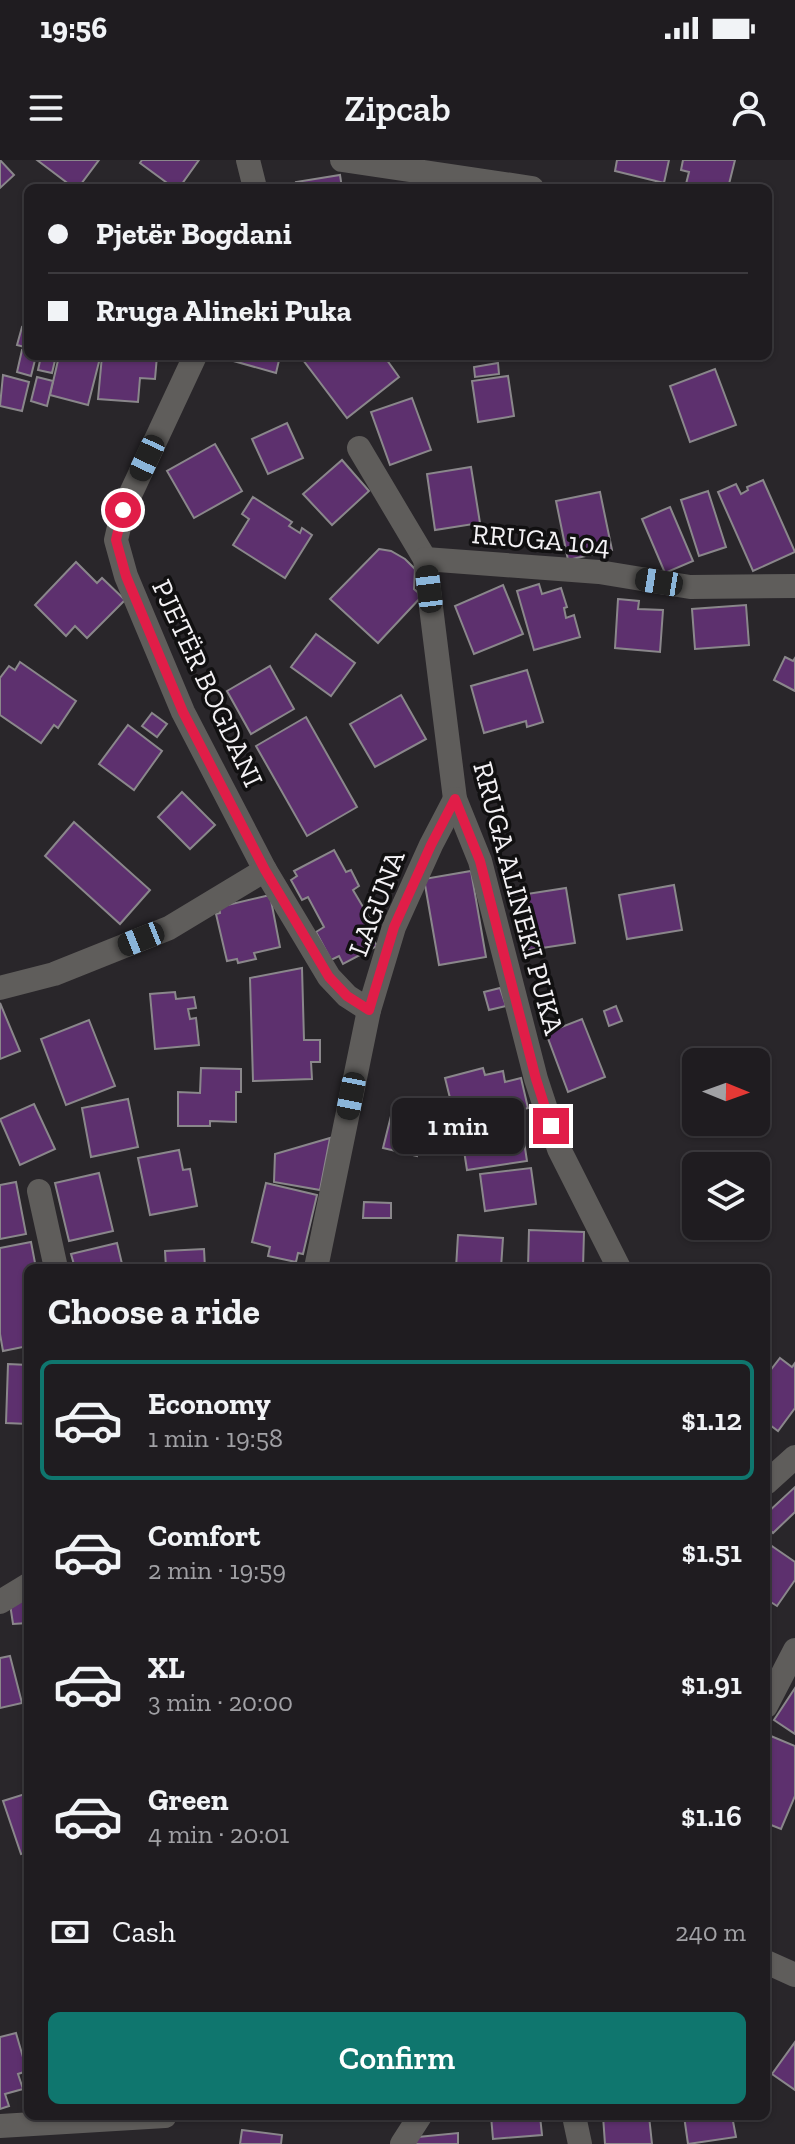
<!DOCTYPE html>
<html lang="en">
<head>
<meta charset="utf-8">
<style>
  :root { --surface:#1f1c20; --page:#272529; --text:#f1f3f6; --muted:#a1a1a5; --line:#3c3a3e; --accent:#0f766e }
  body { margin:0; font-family:"Zilla Slab",serif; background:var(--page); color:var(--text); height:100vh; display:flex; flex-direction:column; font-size:30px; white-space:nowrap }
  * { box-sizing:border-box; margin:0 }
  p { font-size:26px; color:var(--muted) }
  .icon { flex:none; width:44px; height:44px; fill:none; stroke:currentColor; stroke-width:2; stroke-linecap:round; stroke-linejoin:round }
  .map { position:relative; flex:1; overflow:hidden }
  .drawer { position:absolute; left:24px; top:1104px; width:746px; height:856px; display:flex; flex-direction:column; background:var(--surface); border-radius:12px; box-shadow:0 2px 6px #0004,0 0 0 2px var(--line) }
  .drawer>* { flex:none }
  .hud { position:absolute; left:24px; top:24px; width:748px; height:176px; border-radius:12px; box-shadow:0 2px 6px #0004,0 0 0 2px var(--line); display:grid; align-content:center; height:176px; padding:0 24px; background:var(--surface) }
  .needle { width:52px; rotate:91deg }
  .fabs { position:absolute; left:682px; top:888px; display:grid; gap:16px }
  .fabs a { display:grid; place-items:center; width:88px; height:88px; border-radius:12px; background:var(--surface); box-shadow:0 2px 6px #0004,0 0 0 2px var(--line); font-size:40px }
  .end { position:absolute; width:36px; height:36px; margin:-18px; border:10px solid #e11d48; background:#fff; box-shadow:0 0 0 4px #fff }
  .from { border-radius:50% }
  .bubble { position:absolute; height:56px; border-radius:12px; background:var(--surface); box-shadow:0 2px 6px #0004,0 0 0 2px var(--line); font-size:26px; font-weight:600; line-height:56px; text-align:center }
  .car { position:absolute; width:24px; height:48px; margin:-24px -12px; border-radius:10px; box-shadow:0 0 6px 2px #0007; background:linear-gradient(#222 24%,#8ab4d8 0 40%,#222 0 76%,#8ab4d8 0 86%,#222 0) }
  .hud b { display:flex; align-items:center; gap:28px; height:76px; font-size:30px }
  .hud b+b { border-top:2px solid var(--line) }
  .hud i { width:20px; height:20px; background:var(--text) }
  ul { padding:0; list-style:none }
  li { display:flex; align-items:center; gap:24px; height:120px; margin:0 16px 12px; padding:0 8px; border:4px solid transparent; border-radius:12px }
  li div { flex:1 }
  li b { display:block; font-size:30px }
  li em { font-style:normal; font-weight:600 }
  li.selected { border-color:var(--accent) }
  li>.icon { width:72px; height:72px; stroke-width:1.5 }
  h2 { padding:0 24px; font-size:36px; line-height:96px }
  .pay { display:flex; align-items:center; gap:20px; height:88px; padding:0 24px; font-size:30px }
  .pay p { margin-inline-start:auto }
  .cta { display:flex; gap:16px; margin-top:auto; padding:16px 24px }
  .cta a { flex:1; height:92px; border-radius:12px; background:var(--accent); color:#fff; font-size:32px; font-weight:600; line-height:92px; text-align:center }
  .status { display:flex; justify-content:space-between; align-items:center; height:56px; padding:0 40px; background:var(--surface); direction:ltr }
  .status svg { height:22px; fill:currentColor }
  header { display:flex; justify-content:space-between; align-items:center; height:104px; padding:0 24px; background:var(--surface); font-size:36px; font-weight:600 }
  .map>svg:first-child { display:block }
</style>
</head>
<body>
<div class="status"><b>19:56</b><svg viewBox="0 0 49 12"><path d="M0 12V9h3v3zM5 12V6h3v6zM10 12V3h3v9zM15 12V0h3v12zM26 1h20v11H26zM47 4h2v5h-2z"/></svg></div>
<header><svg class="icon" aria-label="menu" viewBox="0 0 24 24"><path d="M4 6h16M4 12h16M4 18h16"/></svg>Zipcab<svg class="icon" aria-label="person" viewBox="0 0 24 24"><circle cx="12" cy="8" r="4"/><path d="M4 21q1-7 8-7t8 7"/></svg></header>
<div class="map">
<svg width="795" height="1984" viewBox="0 0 795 1984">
  <rect width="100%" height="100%" fill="#29262a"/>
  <g fill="#5d306e" stroke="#8a878b" stroke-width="2">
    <path d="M 0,0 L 14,15 L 0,28 Z"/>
    <path d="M 37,0 L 99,0 L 78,28 L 74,28 Z"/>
    <path d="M 142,0 L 199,0 L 179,28 L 174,28 L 140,3 Z"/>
    <path d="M 617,0 L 669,0 L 664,23 L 615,11 Z"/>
    <path d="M 683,0 L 735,0 L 728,28 L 685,28 L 689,12 L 681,10 Z"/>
    <path d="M 340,15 L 342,28 L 297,28 L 296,22 Z"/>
    <path d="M 22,167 L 28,169 L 28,188 L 17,185 Z"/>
    <path d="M 22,190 L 28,192 L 28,196 L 36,196 L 31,216 L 17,212 Z"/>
    <path d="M 41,196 L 56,196 L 52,213 L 38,210 Z"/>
    <path d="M 59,196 L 100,198 L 88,245 L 50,235 Z"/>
    <path d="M 102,196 L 157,196 L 155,219 L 140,218 L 138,242 L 98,239 Z"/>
    <path d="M 231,196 L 280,196 L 276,213 L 230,200 Z"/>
    <path d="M 300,196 L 384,196 L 399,217 L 347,258 Z"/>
    <path d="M 498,203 L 499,214 L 475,217 L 474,207 Z"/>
    <path d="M 715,209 L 736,265 L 690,282 L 670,226 Z"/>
    <path d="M 3,215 L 29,222 L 22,251 L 0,246 Z"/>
    <path d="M 508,216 L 514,256 L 478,262 L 472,221 Z"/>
    <path d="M 37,217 L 53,221 L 47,246 L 31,241 Z"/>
    <path d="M 412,238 L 431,290 L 390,305 L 371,252 Z"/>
    <path d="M 287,263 L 303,298 L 268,314 L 252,279 Z"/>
    <path d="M 215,284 L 242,331 L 194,358 L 167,311 Z"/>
    <path d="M 342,300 L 369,331 L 332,365 L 303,334 Z"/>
    <path d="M 471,307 L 480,363 L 435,370 L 427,314 Z"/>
    <path d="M 763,320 L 795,392 L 753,411 L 718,332 L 736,324 L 741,334 L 748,330 L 747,327 Z"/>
    <path d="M 708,331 L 726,387 L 699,396 L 681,340 Z"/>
    <path d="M 600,332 L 612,390 L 568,400 L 556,341 Z"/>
    <path d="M 253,337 L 292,362 L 289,366 L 300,373 L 302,368 L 312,375 L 285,418 L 233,385 L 249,359 L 242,354 Z"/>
    <path d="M 670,347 L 693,401 L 665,413 L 642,359 Z"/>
    <path d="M 379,389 L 391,391 L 405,399 L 415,409 L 414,429 L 422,436 L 378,483 L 330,439 Z"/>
    <path d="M 76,402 L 97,423 L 102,418 L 125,440 L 87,478 L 75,466 L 66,476 L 35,445 Z"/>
    <path d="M 539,424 L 542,434 L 561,428 L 567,447 L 564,448 L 566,458 L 574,455 L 580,477 L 534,490 L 517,431 Z"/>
    <path d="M 503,425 L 523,474 L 474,494 L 455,446 Z"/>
    <path d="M 618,439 L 639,441 L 638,449 L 663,450 L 660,492 L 615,488 Z"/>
    <path d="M 746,445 L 749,485 L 695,489 L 692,449 Z"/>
    <path d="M 316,474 L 355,503 L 331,536 L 291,507 Z"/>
    <path d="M 785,497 L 793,501 L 795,498 L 795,531 L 774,520 Z"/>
    <path d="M 20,502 L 76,541 L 58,568 L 54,565 L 41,583 L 0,555 L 0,518 L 9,506 L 15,510 Z"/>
    <path d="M 270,506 L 294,549 L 251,574 L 227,531 Z"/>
    <path d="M 527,510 L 543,562 L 527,567 L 526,561 L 484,573 L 471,526 Z"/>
    <path d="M 401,535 L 426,579 L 375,607 L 350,564 Z"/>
    <path d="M 152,553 L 167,564 L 157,577 L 142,566 Z"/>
    <path d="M 306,557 L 357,647 L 307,676 L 256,586 Z"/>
    <path d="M 128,565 L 162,591 L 134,630 L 99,604 Z"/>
    <path d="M 182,632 L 215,665 L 190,689 L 158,657 Z"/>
    <path d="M 74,662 L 150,730 L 120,764 L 45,696 Z"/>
    <path d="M 334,690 L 346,712 L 351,710 L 359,726 L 353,730 L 372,762 L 366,765 L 377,786 L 343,804 L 339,796 L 331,800 L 316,772 L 324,767 L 308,737 L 302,740 L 291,720 L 297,716 L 294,711 Z"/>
    <path d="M 471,711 L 486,797 L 439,805 L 424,719 Z"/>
    <path d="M 674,725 L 682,770 L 627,779 L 619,735 Z"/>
    <path d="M 566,728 L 575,783 L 522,791 L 514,736 Z"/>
    <path d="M 270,735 L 280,787 L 254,793 L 256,799 L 238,803 L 237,799 L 227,801 L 216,754 L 220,753 L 219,747 Z"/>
    <path d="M 302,808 L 304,880 L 320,880 L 320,902 L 311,902 L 312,919 L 253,921 L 250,818 Z"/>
    <path d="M 500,828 L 506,846 L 489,850 L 484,832 Z"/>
    <path d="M 175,832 L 176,839 L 194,837 L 196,848 L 188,849 L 190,859 L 196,858 L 199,885 L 155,889 L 150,834 Z"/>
    <path d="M 0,843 L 20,891 L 0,899 Z"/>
    <path d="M 616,846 L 622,861 L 609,866 L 604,851 Z"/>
    <path d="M 582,859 L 605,917 L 568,932 L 546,873 Z"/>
    <path d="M 89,860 L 115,926 L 66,945 L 41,879 Z"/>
    <path d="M 201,908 L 241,909 L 241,932 L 236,932 L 236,962 L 210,961 L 210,966 L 178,966 L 178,932 L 200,933 Z"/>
    <path d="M 483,908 L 485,915 L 503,911 L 505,922 L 521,918 L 528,948 L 457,966 L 445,918 Z"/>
    <path d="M 128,939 L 138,987 L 91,997 L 82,948 Z"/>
    <path d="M 34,944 L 55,989 L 20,1005 L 0,959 Z"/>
    <path d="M 392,952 L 426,960 L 417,996 L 383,988 Z"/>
    <path d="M 521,962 L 527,1001 L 467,1010 L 461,971 Z"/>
    <path d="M 330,978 L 320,1030 L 274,1022 L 275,994 Z"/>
    <path d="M 179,990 L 183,1010 L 190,1009 L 197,1046 L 150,1055 L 138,998 Z"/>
    <path d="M 531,1008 L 536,1044 L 485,1051 L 480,1014 Z"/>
    <path d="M 99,1013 L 113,1071 L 69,1081 L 55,1023 Z"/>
    <path d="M 16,1022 L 26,1074 L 0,1079 L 0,1025 Z"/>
    <path d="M 266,1023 L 317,1035 L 303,1094 L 298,1093 L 296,1102 L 268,1096 L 270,1087 L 252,1082 Z"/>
    <path d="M 364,1042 L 391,1043 L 391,1058 L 363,1058 Z"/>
    <path d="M 529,1070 L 584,1072 L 583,1108 L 528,1108 Z"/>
    <path d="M 458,1075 L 503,1078 L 501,1108 L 456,1108 Z"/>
    <path d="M 31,1082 L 36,1108 L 28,1108 L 28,1186 L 3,1191 L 0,1174 L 0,1088 Z"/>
    <path d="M 117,1083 L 123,1108 L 75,1108 L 71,1094 Z"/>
    <path d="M 204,1089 L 205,1108 L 166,1108 L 165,1091 Z"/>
    <path d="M 780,1198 L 792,1207 L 795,1203 L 795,1248 L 778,1271 L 766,1262 L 766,1216 Z"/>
    <path d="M 8,1204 L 28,1205 L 28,1264 L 6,1263 Z"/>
    <path d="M 795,1327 L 795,1352 L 773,1373 L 766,1366 L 766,1354 Z"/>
    <path d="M 766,1382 L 795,1402 L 795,1420 L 777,1446 L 766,1439 Z"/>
    <path d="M 28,1432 L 28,1463 L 13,1464 L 10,1444 Z"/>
    <path d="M 10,1496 L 22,1543 L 0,1548 L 0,1498 Z"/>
    <path d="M 795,1528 L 795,1574 L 774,1560 Z"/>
    <path d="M 766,1574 L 795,1586 L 795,1636 L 781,1669 L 766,1663 Z"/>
    <path d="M 28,1633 L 28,1692 L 21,1694 L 3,1641 Z"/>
    <path d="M 16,1873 L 27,1911 L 18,1914 L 23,1929 L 5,1934 L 9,1946 L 0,1949 L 0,1877 Z"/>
    <path d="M 795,1882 L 795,1930 L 772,1914 Z"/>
    <path d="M 491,1956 L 540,1956 L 542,1975 L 493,1979 Z"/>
    <path d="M 603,1956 L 649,1956 L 652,1984 L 605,1984 Z"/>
    <path d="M 684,1956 L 732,1956 L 736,1977 L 688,1984 Z"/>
    <path d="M 242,1970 L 282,1975 L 281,1984 L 240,1984 Z"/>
    <path d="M 458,1973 L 458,1984 L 408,1984 L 408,1978 Z"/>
  </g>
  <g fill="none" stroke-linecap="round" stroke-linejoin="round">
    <g stroke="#5f5d5b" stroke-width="24">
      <path d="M 248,0 L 255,28"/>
      <path d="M 342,0 L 532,28"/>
      <path d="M 195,196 L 123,350 L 116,380 L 126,416 L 183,552 L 265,710 L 329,817 L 347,836 L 369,850"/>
      <path d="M 359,288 L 425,399 L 455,639 L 480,701 L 536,919 L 559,989 L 619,1108"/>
      <path d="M 425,399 L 599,412 L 690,427 L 795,426"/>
      <path d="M 0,828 L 54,814 L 169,768 L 265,710"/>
      <path d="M 39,1031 L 56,1108"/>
      <path d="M 316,1108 L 369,850 L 394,767 L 431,685 L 455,639"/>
      <path d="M 766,1323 L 795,1297"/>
      <path d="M 0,1442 L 28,1425"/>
      <path d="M 766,1546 L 795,1490"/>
      <path d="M 766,1802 L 795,1815"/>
      <path d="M 574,1956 L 580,1984"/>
      <path d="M 0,1966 L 165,1956"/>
      <path d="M 402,1984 L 420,1956"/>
    </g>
  </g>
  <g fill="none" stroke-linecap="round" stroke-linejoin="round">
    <path stroke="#e11d48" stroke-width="10" d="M 123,350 L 116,380 L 126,416 L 183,552 L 265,710 L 329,817 L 347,836 L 369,850 L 394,767 L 431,685 L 455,639 L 480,701 L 536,919 L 551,966"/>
  </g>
  <g text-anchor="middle" stroke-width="7" stroke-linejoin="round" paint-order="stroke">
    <g font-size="28" fill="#f3f1f4" stroke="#111011">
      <text transform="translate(541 379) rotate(5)" y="10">RRUGA 104</text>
      <text transform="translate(208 523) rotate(65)" y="10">PJETËR BOGDANI</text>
      <text transform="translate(519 738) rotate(75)" y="10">RRUGA ALINEKI PUKA</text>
      <text transform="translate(376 743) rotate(-69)" y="10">LAGUNA</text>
    </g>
  </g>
</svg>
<div class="fabs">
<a><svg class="needle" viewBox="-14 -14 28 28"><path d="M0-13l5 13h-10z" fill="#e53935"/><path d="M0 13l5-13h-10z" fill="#a1a1a5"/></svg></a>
<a><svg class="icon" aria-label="layers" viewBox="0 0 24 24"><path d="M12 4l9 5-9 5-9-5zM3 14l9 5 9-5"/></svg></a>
</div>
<i class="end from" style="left:123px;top:350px"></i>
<i class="end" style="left:551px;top:966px"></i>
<div class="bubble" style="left:392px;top:938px;width:132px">1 min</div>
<i class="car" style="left:147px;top:298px;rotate:205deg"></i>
<i class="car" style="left:659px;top:422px;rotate:279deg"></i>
<i class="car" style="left:429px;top:429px;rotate:353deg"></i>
<i class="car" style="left:141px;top:779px;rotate:248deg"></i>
<i class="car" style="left:351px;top:936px;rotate:191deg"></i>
<div class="hud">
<b><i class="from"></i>Pjetër Bogdani</b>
<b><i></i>Rruga Alineki Puka</b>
</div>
<section class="drawer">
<h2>Choose a ride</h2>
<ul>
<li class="selected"><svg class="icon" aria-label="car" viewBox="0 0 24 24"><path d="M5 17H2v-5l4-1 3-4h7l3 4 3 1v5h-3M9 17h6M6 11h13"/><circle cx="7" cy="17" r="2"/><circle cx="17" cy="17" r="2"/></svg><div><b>Economy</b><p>1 min · 19:58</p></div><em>$1.12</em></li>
<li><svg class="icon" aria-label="car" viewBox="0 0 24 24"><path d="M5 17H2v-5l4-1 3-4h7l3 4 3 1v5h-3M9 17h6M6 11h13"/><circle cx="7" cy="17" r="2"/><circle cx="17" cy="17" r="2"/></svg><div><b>Comfort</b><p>2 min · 19:59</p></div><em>$1.51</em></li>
<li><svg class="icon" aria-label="car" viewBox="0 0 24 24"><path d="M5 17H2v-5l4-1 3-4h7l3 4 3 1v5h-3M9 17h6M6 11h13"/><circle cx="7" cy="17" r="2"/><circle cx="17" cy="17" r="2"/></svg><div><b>XL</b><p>3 min · 20:00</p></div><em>$1.91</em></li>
<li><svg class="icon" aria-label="car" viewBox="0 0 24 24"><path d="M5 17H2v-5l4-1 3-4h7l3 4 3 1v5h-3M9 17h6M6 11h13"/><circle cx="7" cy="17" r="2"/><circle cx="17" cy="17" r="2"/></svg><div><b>Green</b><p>4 min · 20:01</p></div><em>$1.16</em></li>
</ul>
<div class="pay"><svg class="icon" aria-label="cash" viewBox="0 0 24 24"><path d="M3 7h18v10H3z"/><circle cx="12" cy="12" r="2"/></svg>Cash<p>240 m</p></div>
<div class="cta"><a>Confirm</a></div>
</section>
</div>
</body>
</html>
